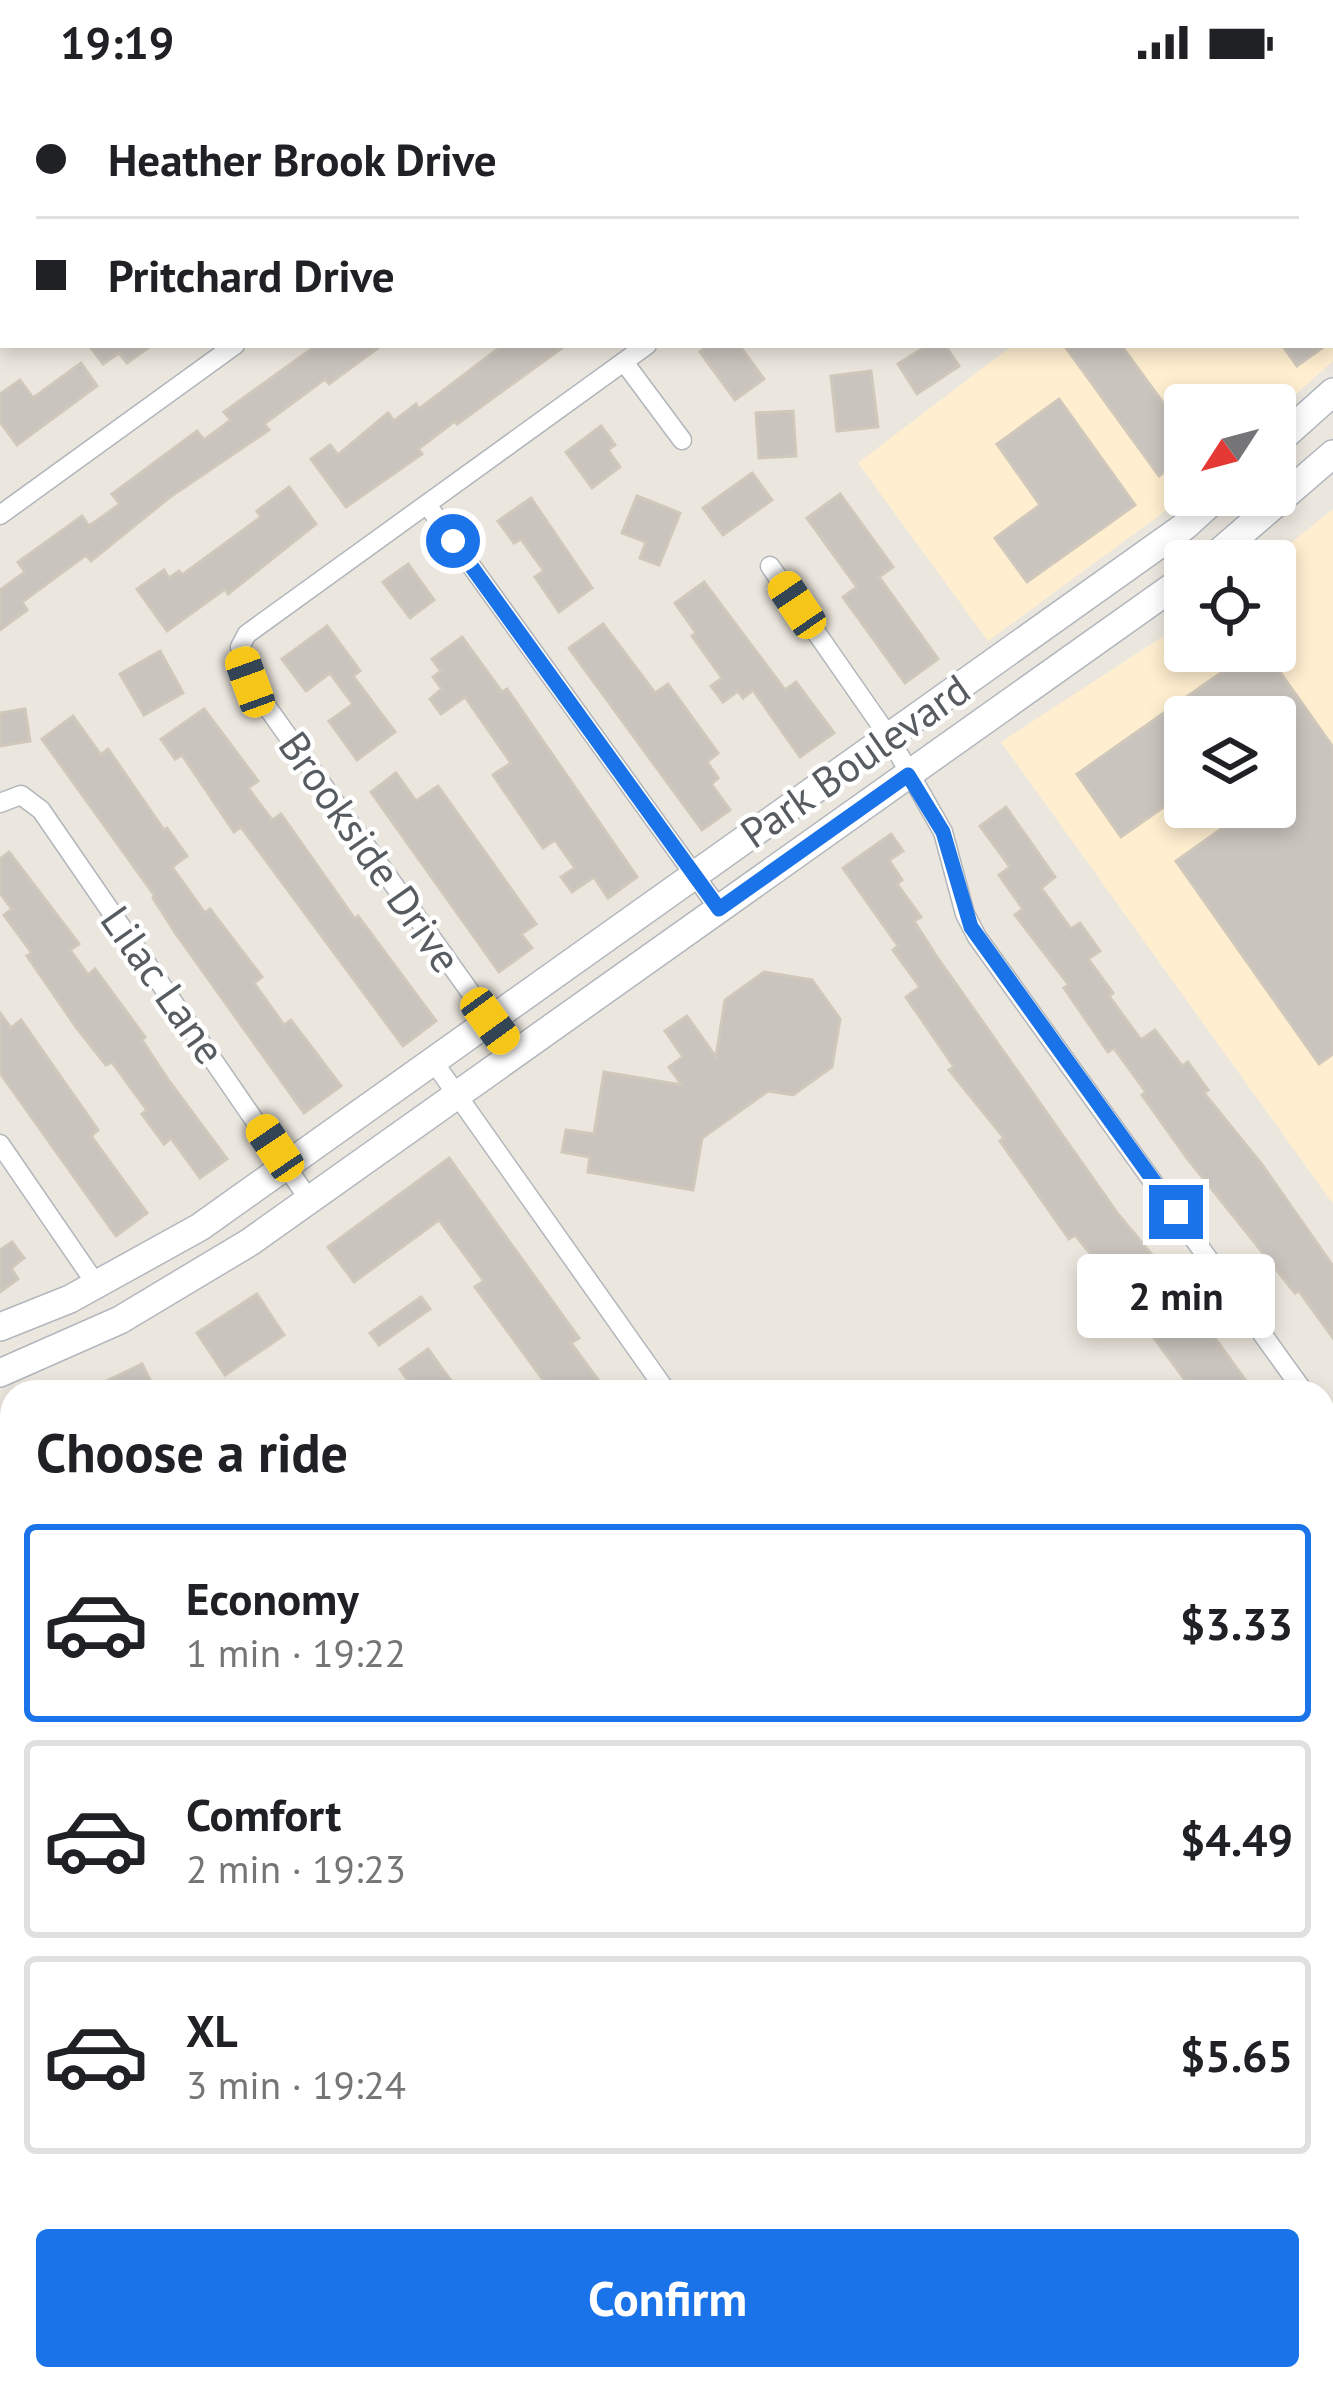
<!DOCTYPE html>
<html lang="en">
<head>
<meta charset="utf-8">
<style>
  :root { --surface:#fff; --page:#f6f6f6; --text:#202124; --muted:#757577; --line:#e0e0e0; --accent:#1a73e8 }
  body { margin:0; font-family:"PT Sans",sans-serif; background:var(--page); color:var(--text); height:100vh; display:flex; flex-direction:column; font-size:45px; white-space:nowrap }
  * { box-sizing:border-box; margin:0 }
  p { font-size:39px; color:var(--muted) }
  .icon { flex:none; width:66px; height:66px; fill:none; stroke:currentColor; stroke-width:2; stroke-linecap:round; stroke-linejoin:round }
  .map { position:relative; flex:1; overflow:hidden }
  .sheet { position:absolute; left:0px; top:1296px; width:1335px; height:1011px; display:flex; flex-direction:column; background:var(--surface); border-radius:36px 36px 0 0; box-shadow:0 6px 18px #0003 }
  .sheet>* { flex:none }
  .banner { position:absolute; left:0px; top:0px; width:1335px; height:264px; box-shadow:0 6px 18px #0003; display:grid; align-content:center; height:264px; padding:0 36px; background:var(--surface) }
  .needle { width:78px; rotate:234deg }
  .controls { position:absolute; left:1164px; top:300px; display:grid; gap:24px }
  .controls a { display:grid; place-items:center; width:132px; height:132px; border-radius:12px; background:var(--surface); box-shadow:0 6px 18px #0003; font-size:60px }
  .end { position:absolute; width:54px; height:54px; margin:-27px; border:15px solid #1a73e8; background:#fff; box-shadow:0 0 0 6px #fff }
  .from { border-radius:50% }
  .bubble { position:absolute; height:84px; border-radius:12px; background:var(--surface); box-shadow:0 6px 18px #0003; font-size:39px; font-weight:800; line-height:84px; text-align:center }
  .car { position:absolute; width:36px; height:72px; margin:-36px -18px; border-radius:15px; box-shadow:0 0 9px 3px #0007; background:linear-gradient(#f5c518 24%,#345 0 40%,#f5c518 0 76%,#345 0 86%,#f5c518 0) }
  .banner b { display:flex; align-items:center; gap:42px; height:114px; font-size:45px }
  .banner b+b { border-top:3px solid var(--line) }
  .banner i { width:30px; height:30px; background:var(--text) }
  ul { padding:0; list-style:none }
  li { display:flex; align-items:center; gap:36px; height:198px; margin:0 24px 18px; padding:0 12px; border:6px solid var(--line); border-radius:12px }
  li div { flex:1 }
  li b { display:block; font-size:45px }
  li em { font-style:normal; font-weight:800 }
  li.active { border-color:var(--accent) }
  li>.icon { width:108px; height:108px; stroke-width:1.5 }
  h2 { padding:0 36px; font-size:54px; line-height:144px }
  .button { display:flex; gap:24px; margin-top:auto; padding:24px 36px }
  .button a { flex:1; height:138px; border-radius:12px; background:var(--accent); color:#fff; font-size:48px; font-weight:800; line-height:138px; text-align:center }
  .status { display:flex; justify-content:space-between; align-items:center; height:84px; padding:0 60px; background:var(--surface); direction:ltr }
  .status svg { height:33px; fill:currentColor }
  .map>svg:first-child { display:block }
</style>
</head>
<body>
<div class="status"><b>19:19</b><svg viewBox="0 0 49 12"><path d="M0 12V9h3v3zM5 12V6h3v6zM10 12V3h3v9zM15 12V0h3v12zM26 1h20v11H26zM47 4h2v5h-2z"/></svg></div>
<div class="map">
<svg width="1333" height="2305" viewBox="0 0 1333 2305">
  <rect width="100%" height="100%" fill="#ece7de"/>
  <g fill="#ffefd0" fill-rule="evenodd">
    <path d="M 1333,17 L 1333,277 L 1275,329 L 1275,321 L 1185,321 L 1187,411 L 988,557 L 858,379 L 1013,261 L 1332,261 Z"/>
    <path d="M 1333,425 L 1333,1120 L 1001,658 L 1185,538 L 1185,567 L 1275,567 L 1275,477 L 1268,477 ZM 1185,633 L 1275,633 L 1275,723 L 1185,723 Z"/>
  </g>
  <g fill="#c9c4bd" stroke="#d1c8bc" stroke-width="3">
    <path d="M 89,261 L 152,261 L 127,279 L 119,269 L 103,280 Z"/>
    <path d="M 317,261 L 382,261 L 329,300 L 325,295 L 264,340 L 269,346 L 170,413 L 91,477 L 86,471 L 22,518 L 27,526 L 0,546 L 0,506 L 25,488 L 18,478 L 82,432 L 89,442 L 120,420 L 112,410 L 197,347 L 204,356 L 231,336 L 224,328 Z"/>
    <path d="M 503,261 L 566,261 L 457,340 L 455,337 L 418,365 L 422,370 L 346,423 L 311,375 L 330,361 L 338,371 L 388,329 L 394,337 L 416,320 L 419,325 Z"/>
    <path d="M 709,261 L 739,261 L 764,295 L 735,316 L 700,268 Z"/>
    <path d="M 928,261 L 945,261 L 959,282 L 917,310 L 898,280 Z"/>
    <path d="M 1064,261 L 1121,261 L 1185,349 L 1185,373 L 1159,392 Z"/>
    <path d="M 1282,261 L 1326,261 L 1297,282 Z"/>
    <path d="M 81,279 L 97,302 L 17,361 L 0,338 L 0,310 L 20,296 L 33,314 Z"/>
    <path d="M 871,287 L 878,343 L 837,347 L 831,292 Z"/>
    <path d="M 1059,315 L 1135,421 L 1027,498 L 995,454 L 1040,421 L 997,360 Z"/>
    <path d="M 793,327 L 796,372 L 759,374 L 756,329 Z"/>
    <path d="M 601,342 L 615,361 L 608,366 L 620,383 L 592,404 L 566,368 Z"/>
    <path d="M 752,389 L 772,416 L 723,451 L 703,424 Z"/>
    <path d="M 289,403 L 316,440 L 228,510 L 225,505 L 167,547 L 137,505 L 164,486 L 169,494 L 179,487 L 182,491 L 261,433 L 257,427 Z"/>
    <path d="M 840,410 L 893,483 L 879,493 L 938,575 L 905,599 L 843,513 L 857,503 L 807,434 Z"/>
    <path d="M 637,412 L 680,429 L 659,481 L 640,474 L 646,458 L 622,449 Z"/>
    <path d="M 531,414 L 592,504 L 559,528 L 535,493 L 544,487 L 521,455 L 514,459 L 498,437 Z"/>
    <path d="M 408,480 L 434,516 L 410,534 L 383,498 Z"/>
    <path d="M 704,498 L 785,606 L 796,598 L 834,649 L 800,673 L 753,606 L 743,614 L 738,607 L 723,618 L 711,602 L 722,594 L 692,552 L 696,549 L 675,519 Z"/>
    <path d="M 603,540 L 655,609 L 668,600 L 718,669 L 707,678 L 718,694 L 711,700 L 730,726 L 702,746 L 569,564 Z"/>
    <path d="M 327,542 L 360,587 L 353,592 L 395,648 L 357,676 L 329,637 L 353,620 L 330,589 L 306,607 L 282,575 Z"/>
    <path d="M 462,553 L 502,608 L 507,605 L 637,793 L 608,814 L 594,793 L 572,808 L 561,793 L 575,784 L 555,756 L 543,764 L 493,691 L 511,679 L 465,613 L 441,630 L 430,615 L 442,605 L 433,593 L 441,587 L 432,575 Z"/>
    <path d="M 160,567 L 183,609 L 144,631 L 120,590 Z"/>
    <path d="M 1252,567 L 1265,567 L 1333,663 L 1333,970 L 1319,980 L 1176,777 L 1252,723 L 1275,723 L 1275,633 L 1185,633 L 1185,708 L 1121,753 L 1077,690 Z"/>
    <path d="M 25,625 L 30,657 L 0,662 L 0,629 Z"/>
    <path d="M 204,625 L 258,697 L 248,704 L 272,736 L 281,730 L 355,835 L 358,832 L 436,937 L 403,962 L 241,743 L 234,748 L 182,671 L 175,675 L 161,655 Z"/>
    <path d="M 73,632 L 101,671 L 108,665 L 164,746 L 167,744 L 187,772 L 172,783 L 205,829 L 210,825 L 262,893 L 254,899 L 284,941 L 291,936 L 341,1002 L 304,1029 L 176,850 L 153,814 L 155,812 L 42,655 Z"/>
    <path d="M 396,689 L 416,717 L 438,702 L 536,840 L 521,850 L 532,864 L 499,888 L 371,708 Z"/>
    <path d="M 1006,723 L 1055,793 L 1041,804 L 1071,845 L 1080,839 L 1100,867 L 1088,875 L 1113,909 L 1109,912 L 1141,956 L 1155,946 L 1182,982 L 1188,978 L 1208,1006 L 1204,1009 L 1263,1082 L 1333,1182 L 1333,1254 L 1299,1207 L 1295,1209 L 1187,1074 L 1142,1011 L 1146,1008 L 1114,964 L 1108,968 L 1064,904 L 1069,901 L 1015,831 L 1023,825 L 999,791 L 1010,783 L 980,742 Z"/>
    <path d="M 891,750 L 903,767 L 889,776 L 902,796 L 897,800 L 921,833 L 914,837 L 937,873 L 1118,1130 L 1173,1196 L 1254,1308 L 1194,1308 L 1103,1185 L 1075,1151 L 1069,1155 L 1000,1057 L 1004,1054 L 949,986 L 954,983 L 906,913 L 920,903 L 893,866 L 898,862 L 843,784 Z"/>
    <path d="M 9,768 L 79,860 L 70,866 L 88,891 L 95,885 L 145,953 L 142,956 L 169,997 L 227,1075 L 200,1094 L 171,1054 L 164,1060 L 142,1030 L 147,1026 L 112,978 L 106,981 L 76,943 L 27,872 L 32,869 L 4,831 L 12,825 L 0,809 L 0,775 Z"/>
    <path d="M 764,888 L 812,896 L 840,935 L 832,983 L 793,1011 L 768,1007 L 702,1054 L 693,1106 L 588,1088 L 590,1073 L 562,1068 L 566,1046 L 594,1050 L 604,988 L 682,1001 L 669,983 L 683,973 L 665,947 L 687,932 L 716,973 L 725,916 Z"/>
    <path d="M 0,929 L 11,944 L 21,936 L 98,1046 L 91,1052 L 147,1129 L 116,1152 L 0,989 Z"/>
    <path d="M 449,1074 L 579,1254 L 571,1259 L 607,1308 L 552,1308 L 475,1203 L 484,1197 L 439,1136 L 354,1198 L 328,1163 Z"/>
    <path d="M 12,1158 L 24,1174 L 11,1184 L 18,1195 L 0,1208 L 0,1166 Z"/>
    <path d="M 257,1210 L 284,1251 L 225,1291 L 197,1249 Z"/>
    <path d="M 421,1213 L 430,1225 L 379,1261 L 370,1249 Z"/>
    <path d="M 428,1265 L 459,1308 L 416,1308 L 400,1285 Z"/>
    <path d="M 142,1280 L 156,1308 L 84,1308 Z"/>
  </g>
  <g fill="none" stroke-linecap="round" stroke-linejoin="round">
    <g stroke="#b1b6bb" stroke-width="21">
      <g id="minor">
        <path d="M 85,0 L 87,3"/>
        <path d="M 379,0 L 381,3"/>
        <path d="M 1034,0 L 1035,3"/>
        <path d="M 18,3 L 22,0"/>
        <path d="M 1010,3 L 1015,0"/>
        <path d="M 0,16 L 3,14"/>
        <path d="M 624,278 L 682,356"/>
        <path d="M 428,422 L 719,825"/>
        <path d="M 0,431 L 235,261"/>
        <path d="M 770,482 L 889,653 L 943,748 L 965,830 L 977,853 L 1304,1308"/>
        <path d="M 0,719 L 21,711 L 41,726 L 310,1117"/>
        <path d="M 515,971 L 250,599 L 240,563 L 247,550 L 647,261"/>
        <path d="M 433,977 L 667,1308"/>
        <path d="M 0,1060 L 96,1200"/>
        <path d="M 1323,1336 L 1333,1350"/>
        <path d="M 1323,1402 L 1333,1416"/>
        <path d="M 0,1535 L 12,1553"/>
        <path d="M 0,1949 L 12,1967"/>
        <path d="M 1323,1978 L 1333,1971"/>
        <path d="M 231,2295 L 232,2305"/>
        <path d="M 515,2295 L 522,2305"/>
        <path d="M 940,2295 L 947,2305"/>
        <path d="M 1263,2295 L 1268,2305"/>
        <path d="M 885,2305 L 894,2295"/>
      </g>
    </g>
    <g stroke="#b2b7bd" stroke-width="30">
      <g id="secondary">
        <path d="M 1275,360 L 1333,308"/>
        <path d="M 1209,477 L 1333,370"/>
        <path d="M 0,1243 L 70,1215 L 200,1143 L 1185,442 L 1219,411"/>
        <path d="M 0,1289 L 120,1236 L 250,1158 L 1185,494"/>
      </g>
    </g>
    <use href="#minor" stroke="#fff" stroke-width="18"/>
    <use href="#secondary" stroke="#fff" stroke-width="27"/>
  </g>
  <g fill="none" stroke-linecap="round" stroke-linejoin="round">
    <path stroke="#1a73e8" stroke-width="15" d="M 453,457 L 719,825 L 908,691 L 943,748 L 971,843 L 1176,1128"/>
  </g>
  <g text-anchor="middle" stroke-width="9" stroke-linejoin="round" paint-order="stroke">
    <g font-size="42" fill="#575c61" stroke="#fff">
      <text transform="translate(855 677) rotate(-35)" y="15">Park Boulevard</text>
      <text transform="translate(370 768) rotate(55)" y="15">Brookside Drive</text>
      <text transform="translate(163 901) rotate(55)" y="15">Lilac Lane</text>
    </g>
  </g>
</svg>
<div class="controls">
<a><svg class="needle" viewBox="-14 -14 28 28"><path d="M0-13l5 13h-10z" fill="#e53935"/><path d="M0 13l5-13h-10z" fill="#757577"/></svg></a>
<a><svg class="icon" aria-label="locate" viewBox="0 0 24 24"><circle cx="12" cy="12" r="6"/><path d="M12 2v4M12 18v4M2 12h4M18 12h4"/></svg></a>
<a><svg class="icon" aria-label="layers" viewBox="0 0 24 24"><path d="M12 4l9 5-9 5-9-5zM3 14l9 5 9-5"/></svg></a>
</div>
<i class="end from" style="left:453px;top:457px"></i>
<i class="end" style="left:1176px;top:1128px"></i>
<div class="bubble" style="left:1077px;top:1170px;width:198px">2 min</div>
<i class="car" style="left:797px;top:521px;rotate:326deg"></i>
<i class="car" style="left:250px;top:598px;rotate:340deg"></i>
<i class="car" style="left:490px;top:937px;rotate:144deg"></i>
<i class="car" style="left:275px;top:1064px;rotate:326deg"></i>
<div class="banner">
<b><i class="from"></i>Heather Brook Drive</b>
<b><i></i>Pritchard Drive</b>
</div>
<section class="sheet">
<h2>Choose a ride</h2>
<ul>
<li class="active"><svg class="icon" aria-label="car" viewBox="0 0 24 24"><path d="M5 17H2v-5l4-1 3-4h7l3 4 3 1v5h-3M9 17h6M6 11h13"/><circle cx="7" cy="17" r="2"/><circle cx="17" cy="17" r="2"/></svg><div><b>Economy</b><p>1 min · 19:22</p></div><em>$3.33</em></li>
<li><svg class="icon" aria-label="car" viewBox="0 0 24 24"><path d="M5 17H2v-5l4-1 3-4h7l3 4 3 1v5h-3M9 17h6M6 11h13"/><circle cx="7" cy="17" r="2"/><circle cx="17" cy="17" r="2"/></svg><div><b>Comfort</b><p>2 min · 19:23</p></div><em>$4.49</em></li>
<li><svg class="icon" aria-label="car" viewBox="0 0 24 24"><path d="M5 17H2v-5l4-1 3-4h7l3 4 3 1v5h-3M9 17h6M6 11h13"/><circle cx="7" cy="17" r="2"/><circle cx="17" cy="17" r="2"/></svg><div><b>XL</b><p>3 min · 19:24</p></div><em>$5.65</em></li>
</ul>
<div class="button"><a>Confirm</a></div>
</section>
</div>
</body>
</html>
